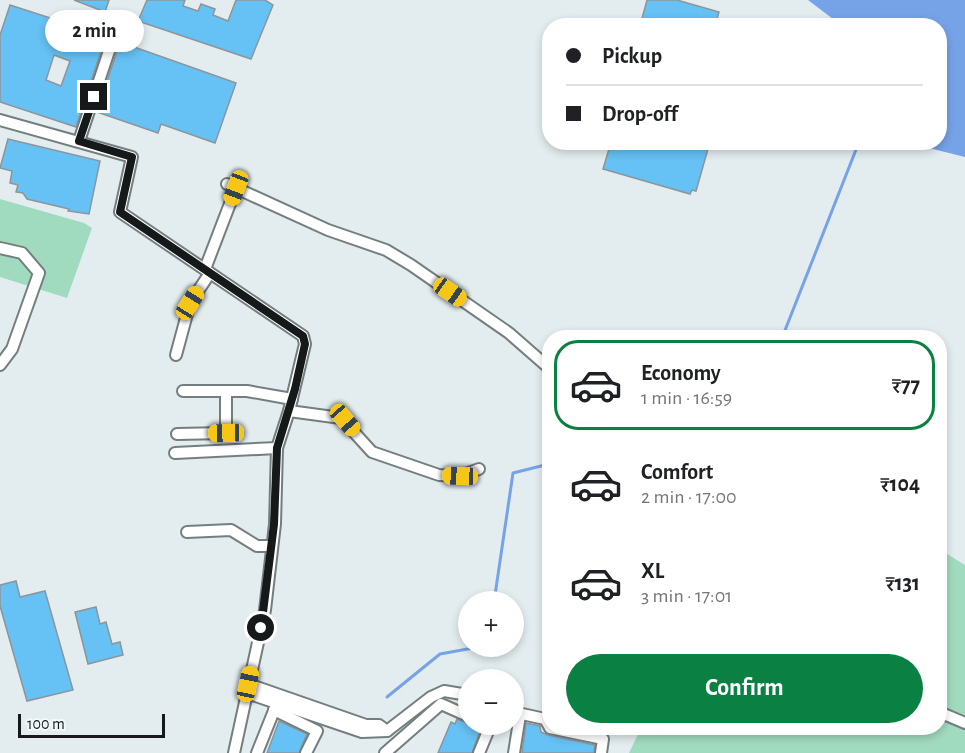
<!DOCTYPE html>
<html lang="en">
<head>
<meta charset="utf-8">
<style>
  :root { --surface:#fff; --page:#f2f2f2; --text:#202124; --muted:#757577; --line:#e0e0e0; --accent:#0b8043 }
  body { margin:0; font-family:"Alegreya Sans",sans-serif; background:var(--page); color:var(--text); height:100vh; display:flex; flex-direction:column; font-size:22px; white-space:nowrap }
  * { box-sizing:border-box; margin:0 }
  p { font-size:20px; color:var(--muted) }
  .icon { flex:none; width:33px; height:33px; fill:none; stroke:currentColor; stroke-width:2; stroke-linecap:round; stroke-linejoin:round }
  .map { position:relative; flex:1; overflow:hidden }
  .drawer { position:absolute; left:542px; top:330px; width:405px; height:405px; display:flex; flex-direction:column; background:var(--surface); border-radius:24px; box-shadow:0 3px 9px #0003 }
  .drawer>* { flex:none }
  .top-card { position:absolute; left:542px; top:18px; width:405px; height:132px; border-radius:24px; box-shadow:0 3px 9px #0003; display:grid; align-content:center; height:132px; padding:0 24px; background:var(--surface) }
  .buttons { position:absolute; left:458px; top:591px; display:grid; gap:12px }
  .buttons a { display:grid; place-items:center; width:66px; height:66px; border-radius:50%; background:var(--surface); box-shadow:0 3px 9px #0003; font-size:30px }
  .scale { position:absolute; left:18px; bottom:15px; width:147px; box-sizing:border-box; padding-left:6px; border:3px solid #151919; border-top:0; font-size:16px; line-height:21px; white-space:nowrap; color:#151919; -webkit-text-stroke:4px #f1fafc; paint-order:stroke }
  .end { position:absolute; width:27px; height:27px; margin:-14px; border:8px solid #151919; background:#fff; box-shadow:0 0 0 3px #fff }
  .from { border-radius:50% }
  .bubble { position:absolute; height:42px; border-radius:21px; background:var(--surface); box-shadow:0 3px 9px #0003; font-size:20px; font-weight:700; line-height:42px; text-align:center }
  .car { position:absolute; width:18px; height:36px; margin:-18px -9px; border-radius:8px; box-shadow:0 0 4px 2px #0007; background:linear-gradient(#f5c518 24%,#345 0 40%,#f5c518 0 76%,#345 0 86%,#f5c518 0) }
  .top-card b { display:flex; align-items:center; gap:21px; height:57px; font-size:22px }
  .top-card b+b { border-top:2px solid var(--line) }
  .top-card i { width:15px; height:15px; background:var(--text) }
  ul { padding:10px 0 0; list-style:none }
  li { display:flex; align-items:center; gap:18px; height:90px; margin:0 12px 9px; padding:0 12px; border:3px solid transparent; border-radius:24px }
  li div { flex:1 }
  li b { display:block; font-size:22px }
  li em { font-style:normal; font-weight:700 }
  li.current { border-color:var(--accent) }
  li>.icon { width:54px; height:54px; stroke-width:1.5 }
  .primary-button { display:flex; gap:12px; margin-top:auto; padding:12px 24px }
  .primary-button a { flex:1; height:69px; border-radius:36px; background:var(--accent); color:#fff; font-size:24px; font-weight:700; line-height:69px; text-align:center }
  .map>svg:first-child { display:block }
</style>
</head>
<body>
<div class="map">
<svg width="965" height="753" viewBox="0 0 965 753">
  <rect width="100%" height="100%" fill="#e3edef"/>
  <g fill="#a1dbbf">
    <path d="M 0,199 L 84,223 L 92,228 L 67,298 L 0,277 Z"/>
    <path d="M 939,549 L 965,565 L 965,753 L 629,753 L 641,728 L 939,728 Z"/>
  </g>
  <path fill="#76a2e8" d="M 808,0 L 965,0 L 965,157 L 909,143 L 939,142 L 939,26 L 841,25 Z"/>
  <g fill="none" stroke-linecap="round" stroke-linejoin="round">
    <g stroke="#76a2e8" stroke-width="3">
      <path d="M 782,338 L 859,142"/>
      <path d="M 494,602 L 513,473 L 549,464"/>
      <path d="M 387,697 L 440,654 L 484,646"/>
    </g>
  </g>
  <g fill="#66c1f4" stroke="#8e959a" stroke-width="1.5" fill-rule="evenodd">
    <path d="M 74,0 L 109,0 L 105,12 Z"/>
    <path d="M 147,0 L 185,0 L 183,6 L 198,11 L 201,4 L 215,9 L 213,15 L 228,21 L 236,0 L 265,0 L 273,5 L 251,59 L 138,21 Z"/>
    <path d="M 647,0 L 677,0 L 719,12 L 715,26 L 640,26 Z"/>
    <path d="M 10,5 L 106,36 L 76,127 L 0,102 L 0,35 ZM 54,55 L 70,61 L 61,86 L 46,80 Z"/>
    <path d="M 120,42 L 236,83 L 215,143 L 161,124 L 158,133 L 97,112 Z"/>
    <path d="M 8,139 L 100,161 L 89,214 L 68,211 L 69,209 L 27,199 L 23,193 L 16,192 L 18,185 L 10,183 L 12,171 L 0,168 Z"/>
    <path d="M 611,142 L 710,142 L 696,191 L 692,190 L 690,194 L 603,169 Z"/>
    <path d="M 16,581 L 20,597 L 45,591 L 73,690 L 27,701 L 0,606 L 0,585 Z"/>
    <path d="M 96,607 L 100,624 L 106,622 L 112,644 L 120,642 L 123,655 L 88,664 L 75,612 Z"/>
    <path d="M 457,719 L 481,728 L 472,753 L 438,753 L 451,722 L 455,724 Z"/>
    <path d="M 279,721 L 307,734 L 299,753 L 267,753 Z"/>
    <path d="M 526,723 L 540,726 L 541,732 L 548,735 L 595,745 L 594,753 L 522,753 Z"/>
  </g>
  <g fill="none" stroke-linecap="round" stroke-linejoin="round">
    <g stroke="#757e7f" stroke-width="14">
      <g id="street">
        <path d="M 0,120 L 132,157 L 120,212 L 303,336 L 305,344 L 289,411 L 277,448 L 275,524 L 265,610 L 234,753"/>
        <path d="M 79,141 L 115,33"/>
        <path d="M 227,184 L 328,230 L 386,250 L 411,265 L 509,333 L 549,368"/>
        <path d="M 0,248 L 22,253 L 39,273 L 12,349 L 0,365"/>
        <path d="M 205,269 L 236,188"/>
        <path d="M 176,355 L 190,303 L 210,273"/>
        <path d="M 183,391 L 247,391 L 292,399"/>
        <path d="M 289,411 L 341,418 L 372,452 L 439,475 L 460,476 L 479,469"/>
        <path d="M 177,434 L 226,433 L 226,391"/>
        <path d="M 175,453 L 277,448"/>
        <path d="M 187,532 L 231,530 L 257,546 L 272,546"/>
        <path d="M 247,693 L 362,732 L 387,731 L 379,725 L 366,725 L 248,684"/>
        <path d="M 274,710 L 317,731 L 306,753"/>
        <path d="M 513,712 L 545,719 L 549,726"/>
        <path d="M 939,712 L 965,723"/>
        <path d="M 550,728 L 603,739 L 601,753"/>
        <path d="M 387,731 L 431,697 L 444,691 L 468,695"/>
        <path d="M 257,753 L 277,703"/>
        <path d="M 385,753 L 441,704 L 468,716"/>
        <path d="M 479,753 L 491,724"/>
        <path d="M 514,753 L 520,715"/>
      </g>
    </g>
    <use href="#street" stroke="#fff" stroke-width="10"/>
  </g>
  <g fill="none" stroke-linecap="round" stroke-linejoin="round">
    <path stroke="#151919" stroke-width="8" d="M 94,97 L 79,141 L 132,157 L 120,212 L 303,336 L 305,344 L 295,389 L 277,448 L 274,524 L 261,628"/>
  </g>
</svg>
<div class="buttons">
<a>+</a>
<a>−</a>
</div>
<div class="scale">100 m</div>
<i class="end from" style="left:261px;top:628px"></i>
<i class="end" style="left:94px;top:97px"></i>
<div class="bubble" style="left:45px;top:10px;width:99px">2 min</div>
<i class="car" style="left:236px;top:188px;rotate:201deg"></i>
<i class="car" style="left:450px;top:292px;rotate:125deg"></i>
<i class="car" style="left:190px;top:303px;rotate:32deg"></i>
<i class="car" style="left:345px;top:420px;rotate:139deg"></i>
<i class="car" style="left:226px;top:433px;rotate:269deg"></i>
<i class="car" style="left:460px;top:476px;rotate:272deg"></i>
<i class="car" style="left:248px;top:684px;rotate:12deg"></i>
<div class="top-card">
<b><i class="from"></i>Pickup</b>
<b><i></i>Drop-off</b>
</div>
<section class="drawer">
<ul>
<li class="current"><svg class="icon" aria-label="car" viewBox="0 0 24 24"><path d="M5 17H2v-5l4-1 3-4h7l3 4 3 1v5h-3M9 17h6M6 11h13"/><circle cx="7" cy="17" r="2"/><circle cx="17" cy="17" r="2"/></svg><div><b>Economy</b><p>1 min · 16:59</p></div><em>₹77</em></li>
<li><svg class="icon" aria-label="car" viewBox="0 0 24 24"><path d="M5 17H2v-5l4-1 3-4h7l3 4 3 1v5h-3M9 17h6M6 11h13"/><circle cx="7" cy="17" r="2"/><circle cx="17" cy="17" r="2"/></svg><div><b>Comfort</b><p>2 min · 17:00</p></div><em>₹104</em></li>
<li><svg class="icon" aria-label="car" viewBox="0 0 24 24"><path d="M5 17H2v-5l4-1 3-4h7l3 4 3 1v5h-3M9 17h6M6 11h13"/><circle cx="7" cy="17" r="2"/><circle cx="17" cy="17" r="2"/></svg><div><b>XL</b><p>3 min · 17:01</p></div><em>₹131</em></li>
</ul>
<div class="primary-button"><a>Confirm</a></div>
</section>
</div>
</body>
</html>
